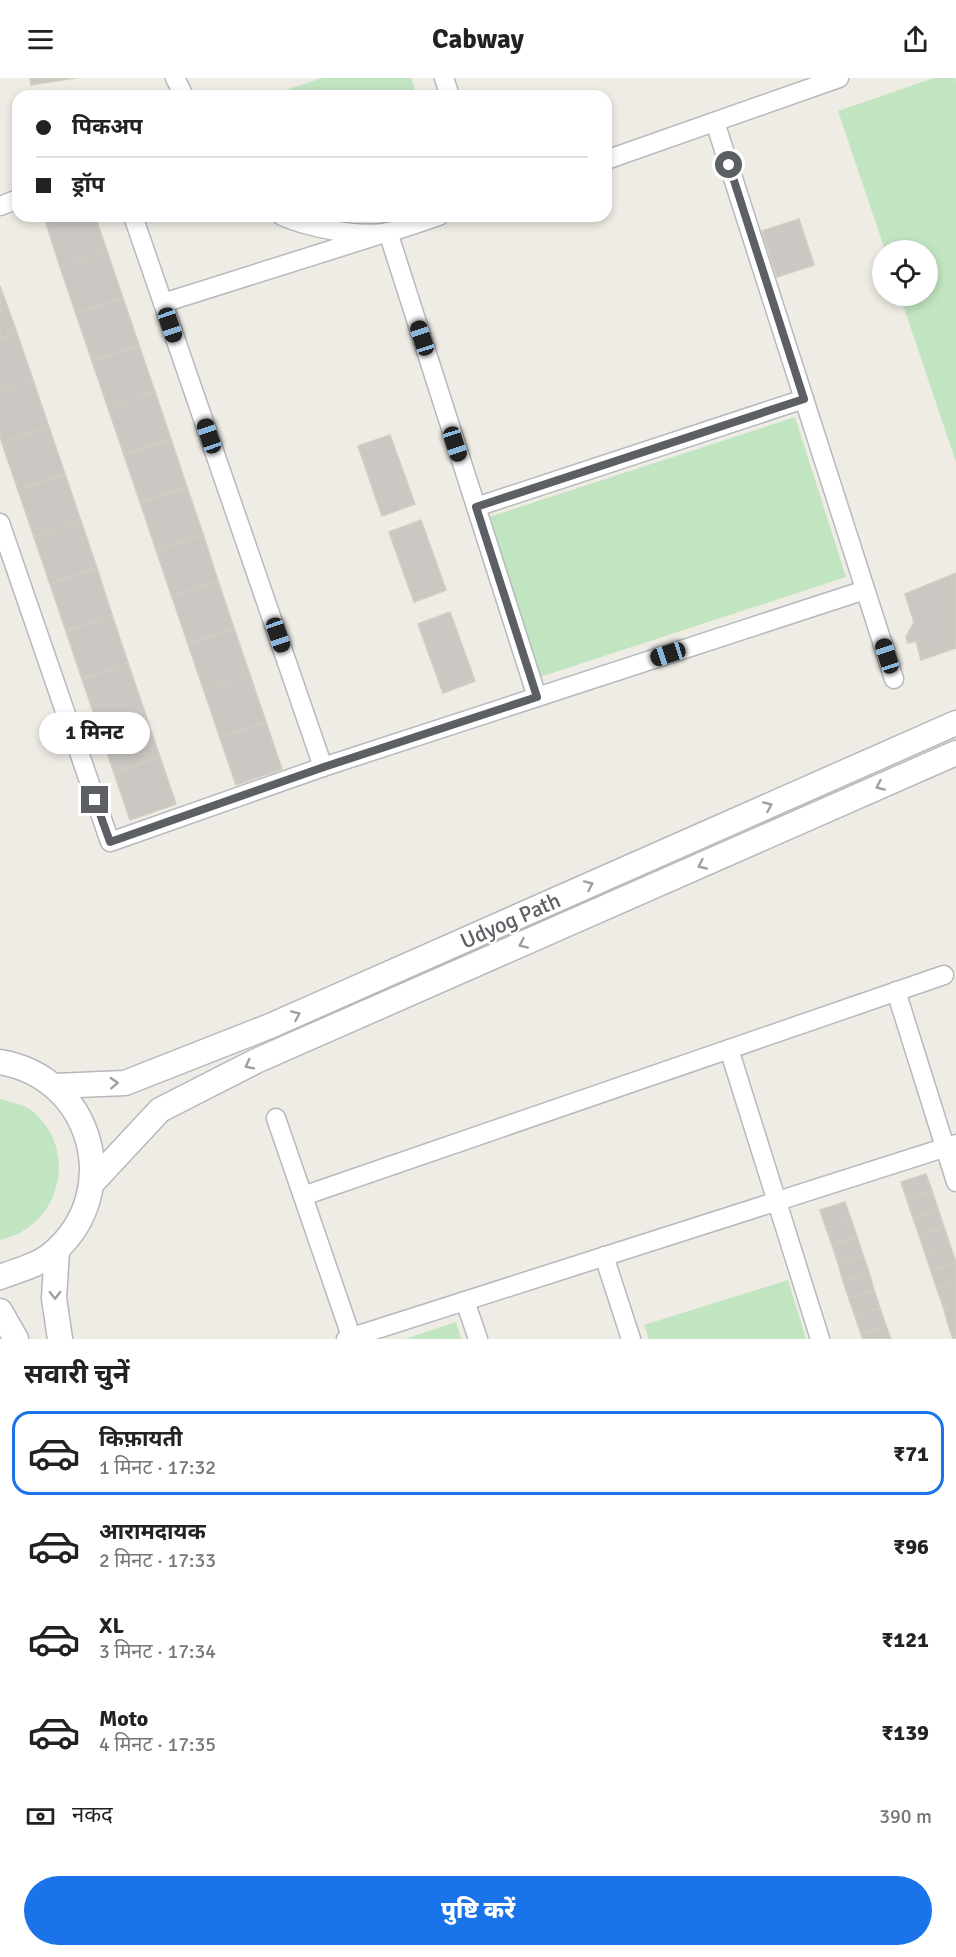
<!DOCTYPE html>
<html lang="hi">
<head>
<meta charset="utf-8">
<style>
  :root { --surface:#fff; --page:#f6f6f6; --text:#222; --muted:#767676; --line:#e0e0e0; --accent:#1a73e8 }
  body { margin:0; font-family:Signika,"Noto Sans Devanagari",sans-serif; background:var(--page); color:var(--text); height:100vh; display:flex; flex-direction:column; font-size:22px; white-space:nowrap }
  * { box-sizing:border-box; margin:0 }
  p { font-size:20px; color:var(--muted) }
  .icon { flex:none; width:33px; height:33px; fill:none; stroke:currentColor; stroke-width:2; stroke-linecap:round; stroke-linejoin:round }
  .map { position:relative; height:1261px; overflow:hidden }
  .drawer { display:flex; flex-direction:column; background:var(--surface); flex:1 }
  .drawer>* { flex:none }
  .banner { position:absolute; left:12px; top:12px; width:600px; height:132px; border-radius:18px; box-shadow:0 3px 9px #0003; display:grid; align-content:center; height:132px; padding:0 24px; background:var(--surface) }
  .controls { position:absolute; left:872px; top:162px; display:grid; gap:12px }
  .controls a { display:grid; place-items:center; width:66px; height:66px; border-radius:50%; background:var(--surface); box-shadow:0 3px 9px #0003; font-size:30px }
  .end { position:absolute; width:27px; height:27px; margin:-14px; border:8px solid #5c5f64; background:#fff; box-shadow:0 0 0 3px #fff }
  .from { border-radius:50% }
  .bubble { position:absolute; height:42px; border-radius:21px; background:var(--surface); box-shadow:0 3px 9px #0003; font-size:20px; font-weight:800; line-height:42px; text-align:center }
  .car { position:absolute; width:18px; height:36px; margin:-18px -9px; border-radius:8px; box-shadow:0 0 4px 2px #0007; background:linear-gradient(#222 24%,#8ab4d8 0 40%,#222 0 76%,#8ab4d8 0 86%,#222 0) }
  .banner b { display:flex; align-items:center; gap:21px; height:57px; font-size:22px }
  .banner b+b { border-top:2px solid var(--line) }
  .banner i { width:15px; height:15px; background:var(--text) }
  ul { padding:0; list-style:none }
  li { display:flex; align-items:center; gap:18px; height:84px; margin:0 12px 9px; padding:0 12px; border:3px solid transparent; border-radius:18px }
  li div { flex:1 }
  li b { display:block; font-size:22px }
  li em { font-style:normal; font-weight:800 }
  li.on { border-color:var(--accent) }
  li>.icon { width:54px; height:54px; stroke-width:1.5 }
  h2 { padding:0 24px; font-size:27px; line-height:72px }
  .pay { display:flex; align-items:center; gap:15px; height:66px; padding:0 24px; font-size:22px }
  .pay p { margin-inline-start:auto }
  .cta { display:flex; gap:12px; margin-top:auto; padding:12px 24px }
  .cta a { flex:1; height:69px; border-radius:36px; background:var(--accent); color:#fff; font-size:24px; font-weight:800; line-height:69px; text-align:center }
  header { display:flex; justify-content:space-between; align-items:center; height:78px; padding:0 24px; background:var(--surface); font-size:27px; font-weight:800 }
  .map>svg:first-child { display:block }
</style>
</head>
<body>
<header><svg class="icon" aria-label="menu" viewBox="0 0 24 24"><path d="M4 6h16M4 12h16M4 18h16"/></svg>Cabway<svg class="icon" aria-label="share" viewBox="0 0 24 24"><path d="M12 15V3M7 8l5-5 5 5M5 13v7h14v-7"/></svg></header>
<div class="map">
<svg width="956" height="1261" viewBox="0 0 956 1261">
  <rect width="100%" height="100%" fill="#eeece4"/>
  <g fill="#c1e4c1">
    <path d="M 322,0 L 411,0 L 417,18 L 268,18 Z"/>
    <path d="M 934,0 L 955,0 L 956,4 L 956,384 L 900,218 L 927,218 L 927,172 L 885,172 L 838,33 Z"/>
    <path d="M 795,339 L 846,499 L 540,599 L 489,439 Z"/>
    <path d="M 0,1021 C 9,1024 23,1026 31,1032 C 80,1071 61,1149 0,1162 Z"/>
    <path d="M 788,1202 L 806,1261 L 649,1261 L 644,1247 Z"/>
    <path d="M 456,1244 L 461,1261 L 405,1261 Z"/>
  </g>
  <g fill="#cbc8c3" stroke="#d2cdc2" stroke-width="1.5">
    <path d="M 30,0 L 75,0 L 31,7 Z"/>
    <path d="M 56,138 L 95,138 L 107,173 L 60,189 L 45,142 Z"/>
    <path d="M 799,141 L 814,187 L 777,199 L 762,153 Z"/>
    <path d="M 107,173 L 123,220 L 76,236 L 60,189 Z"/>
    <path d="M 0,208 L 17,255 L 0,261 Z"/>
    <path d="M 123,220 L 139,267 L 92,283 L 76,236 Z"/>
    <path d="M 17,255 L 33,302 L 0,313 L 0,261 Z"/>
    <path d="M 139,267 L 155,314 L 108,330 L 92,283 Z"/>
    <path d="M 33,302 L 49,349 L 2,365 L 0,359 L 0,313 Z"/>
    <path d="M 155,314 L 171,361 L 124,377 L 108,330 Z"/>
    <path d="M 49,349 L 65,396 L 18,412 L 2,365 Z"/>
    <path d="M 390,357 L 415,426 L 382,438 L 358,368 Z"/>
    <path d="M 171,361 L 187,409 L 140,424 L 124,377 Z"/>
    <path d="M 65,396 L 81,443 L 34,459 L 18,412 Z"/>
    <path d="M 187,409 L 203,456 L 156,472 L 140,424 Z"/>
    <path d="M 421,442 L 446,512 L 414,524 L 389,454 Z"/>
    <path d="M 81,443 L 97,490 L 50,506 L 34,459 Z"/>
    <path d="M 203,456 L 218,503 L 172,519 L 156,472 Z"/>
    <path d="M 97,490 L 112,537 L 66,553 L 50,506 Z"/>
    <path d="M 956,495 L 956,570 L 921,582 L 916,563 L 908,565 L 906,559 L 914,544 L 905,516 Z"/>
    <path d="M 218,503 L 234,550 L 188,566 L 172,519 Z"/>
    <path d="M 450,534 L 475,603 L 443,615 L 418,546 Z"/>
    <path d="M 112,537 L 128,585 L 82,601 L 66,553 Z"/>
    <path d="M 234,550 L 250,597 L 204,613 L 188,566 Z"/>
    <path d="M 128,585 L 144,632 L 98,648 L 82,601 Z"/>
    <path d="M 250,597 L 266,644 L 220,660 L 204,613 Z"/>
    <path d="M 144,632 L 160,679 L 114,695 L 98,648 Z"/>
    <path d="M 266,644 L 282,691 L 236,707 L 220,660 Z"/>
    <path d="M 160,679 L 176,726 L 130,742 L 114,695 Z"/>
    <path d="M 926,1096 L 932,1113 L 907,1122 L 901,1104 Z"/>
    <path d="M 932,1113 L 938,1131 L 913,1140 L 907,1122 Z"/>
    <path d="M 845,1124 L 851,1141 L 826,1150 L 820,1132 Z"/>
    <path d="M 938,1131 L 944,1149 L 919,1157 L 913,1140 Z"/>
    <path d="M 851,1141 L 857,1159 L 832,1167 L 826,1150 Z"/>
    <path d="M 944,1149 L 950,1167 L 925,1175 L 919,1157 Z"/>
    <path d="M 857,1159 L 863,1177 L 838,1185 L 832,1167 Z"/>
    <path d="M 950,1167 L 956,1184 L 931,1193 L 925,1175 Z"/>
    <path d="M 863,1177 L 869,1194 L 843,1203 L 838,1185 Z"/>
    <path d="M 956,1184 L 956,1204 L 937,1211 L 931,1193 Z"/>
    <path d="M 869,1194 L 874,1212 L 849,1221 L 843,1203 Z"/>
    <path d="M 956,1204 L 956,1224 L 943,1228 L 937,1211 Z"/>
    <path d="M 874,1212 L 880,1230 L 855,1238 L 849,1221 Z"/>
    <path d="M 956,1224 L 956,1243 L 948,1246 L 943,1228 Z"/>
    <path d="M 880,1230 L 886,1248 L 861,1256 L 855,1238 Z"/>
    <path d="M 956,1243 L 956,1261 L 953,1261 L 948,1246 Z"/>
    <path d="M 886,1248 L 891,1261 L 863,1261 L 861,1256 Z"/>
  </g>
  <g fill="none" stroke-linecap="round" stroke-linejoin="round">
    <g stroke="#b6b9bd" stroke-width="21">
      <g id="street">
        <path d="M 175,0 L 184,18"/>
        <path d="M 444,0 L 450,18"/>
        <path d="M 715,44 L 894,601"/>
        <path d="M 606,82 L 839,0"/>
        <path d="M 0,128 L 18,121"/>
        <path d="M 133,138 L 323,689"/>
        <path d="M 282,138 C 309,150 360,160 389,154 C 406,150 423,143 439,138"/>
        <path d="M 163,225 L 388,154 L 537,619"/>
        <path d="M 476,429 L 804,321"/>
        <path d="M 0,445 L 110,764 L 323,689 L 865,512"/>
        <path d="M 896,913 L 956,1104"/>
        <path d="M 729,971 L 820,1261"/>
        <path d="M 276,1040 L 352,1261"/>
        <path d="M 303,1118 L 944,897"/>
        <path d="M 604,1178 L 631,1261"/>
        <path d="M 465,1223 L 478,1261"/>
        <path d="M 346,1261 L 956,1066"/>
      </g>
    </g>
    <g stroke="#b5b8bd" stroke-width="27">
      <g id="secondary">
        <path d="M 0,984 C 92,999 124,1113 54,1174 C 40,1187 18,1192 0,1199"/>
        <path d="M 55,1008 L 125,1005 L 270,948 L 956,645"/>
        <path d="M 92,1105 L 160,1032 L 256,983 L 956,675"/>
        <path d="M 57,1173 L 54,1220 L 60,1261"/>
        <path d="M 0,1233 L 16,1261"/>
      </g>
    </g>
    <use href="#street" stroke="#fff" stroke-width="18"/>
    <use href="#secondary" stroke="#fff" stroke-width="24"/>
  </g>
  <defs><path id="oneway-chevron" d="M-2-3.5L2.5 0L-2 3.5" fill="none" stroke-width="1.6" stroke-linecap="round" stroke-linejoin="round" transform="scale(1.5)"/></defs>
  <g stroke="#9d9fa2">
    <use href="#oneway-chevron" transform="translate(880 708) rotate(156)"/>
    <use href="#oneway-chevron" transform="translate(768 728) rotate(-24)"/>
    <use href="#oneway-chevron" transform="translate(702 787) rotate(156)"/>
    <use href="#oneway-chevron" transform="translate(589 807) rotate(-24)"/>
    <use href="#oneway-chevron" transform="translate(523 866) rotate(156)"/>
    <use href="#oneway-chevron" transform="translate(296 937) rotate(-24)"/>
    <use href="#oneway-chevron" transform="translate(249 987) rotate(153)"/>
    <use href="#oneway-chevron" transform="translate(114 1005) rotate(-3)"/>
    <use href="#oneway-chevron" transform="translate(55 1217) rotate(89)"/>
  </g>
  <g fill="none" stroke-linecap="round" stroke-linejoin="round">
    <path stroke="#5c5f64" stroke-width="8" d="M 95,722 L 110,764 L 324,689 L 537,619 L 476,429 L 804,321 L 729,87"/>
  </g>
  <g text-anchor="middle" stroke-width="4.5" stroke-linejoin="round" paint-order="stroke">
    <g font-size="22" fill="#5c5f64" stroke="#fff">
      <text transform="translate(510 842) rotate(-24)" y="8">Udyog Path</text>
    </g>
  </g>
</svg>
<div class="controls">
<a><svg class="icon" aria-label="locate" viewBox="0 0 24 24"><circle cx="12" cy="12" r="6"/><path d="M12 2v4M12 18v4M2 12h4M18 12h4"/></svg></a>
</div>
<i class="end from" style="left:729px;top:87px"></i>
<i class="end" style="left:95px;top:722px"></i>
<div class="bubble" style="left:39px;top:634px;width:111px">1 मिनट</div>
<i class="car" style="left:170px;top:247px;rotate:161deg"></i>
<i class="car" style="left:422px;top:260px;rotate:342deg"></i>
<i class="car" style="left:209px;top:358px;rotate:341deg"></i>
<i class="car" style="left:455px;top:366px;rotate:162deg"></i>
<i class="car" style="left:278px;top:557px;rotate:161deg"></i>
<i class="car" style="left:668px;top:576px;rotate:252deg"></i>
<i class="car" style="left:887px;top:578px;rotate:342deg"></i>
<div class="banner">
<b><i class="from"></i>पिकअप</b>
<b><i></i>ड्रॉप</b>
</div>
</div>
<section class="drawer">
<h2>सवारी चुनें</h2>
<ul>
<li class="on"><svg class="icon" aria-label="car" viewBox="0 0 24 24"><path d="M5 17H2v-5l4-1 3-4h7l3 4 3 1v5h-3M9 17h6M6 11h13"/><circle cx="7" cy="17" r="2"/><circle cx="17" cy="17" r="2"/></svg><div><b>किफ़ायती</b><p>1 मिनट · 17:32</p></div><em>₹71</em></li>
<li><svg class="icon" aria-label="car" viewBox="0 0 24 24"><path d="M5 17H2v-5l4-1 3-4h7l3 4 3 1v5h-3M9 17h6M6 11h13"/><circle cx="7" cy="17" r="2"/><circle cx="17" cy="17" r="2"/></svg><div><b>आरामदायक</b><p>2 मिनट · 17:33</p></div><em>₹96</em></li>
<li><svg class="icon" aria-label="car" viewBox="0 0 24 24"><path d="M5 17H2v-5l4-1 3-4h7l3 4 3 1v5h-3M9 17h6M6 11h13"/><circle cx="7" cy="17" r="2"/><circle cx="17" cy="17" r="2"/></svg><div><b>XL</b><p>3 मिनट · 17:34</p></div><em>₹121</em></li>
<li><svg class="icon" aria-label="car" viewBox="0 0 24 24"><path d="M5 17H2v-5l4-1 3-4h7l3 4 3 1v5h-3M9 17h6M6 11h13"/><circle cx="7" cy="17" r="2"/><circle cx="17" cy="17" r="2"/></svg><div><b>Moto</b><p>4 मिनट · 17:35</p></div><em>₹139</em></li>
</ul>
<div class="pay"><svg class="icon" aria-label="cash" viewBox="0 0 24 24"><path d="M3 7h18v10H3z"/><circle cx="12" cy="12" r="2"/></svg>नकद<p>390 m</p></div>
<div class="cta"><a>पुष्टि करें</a></div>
</section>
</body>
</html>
